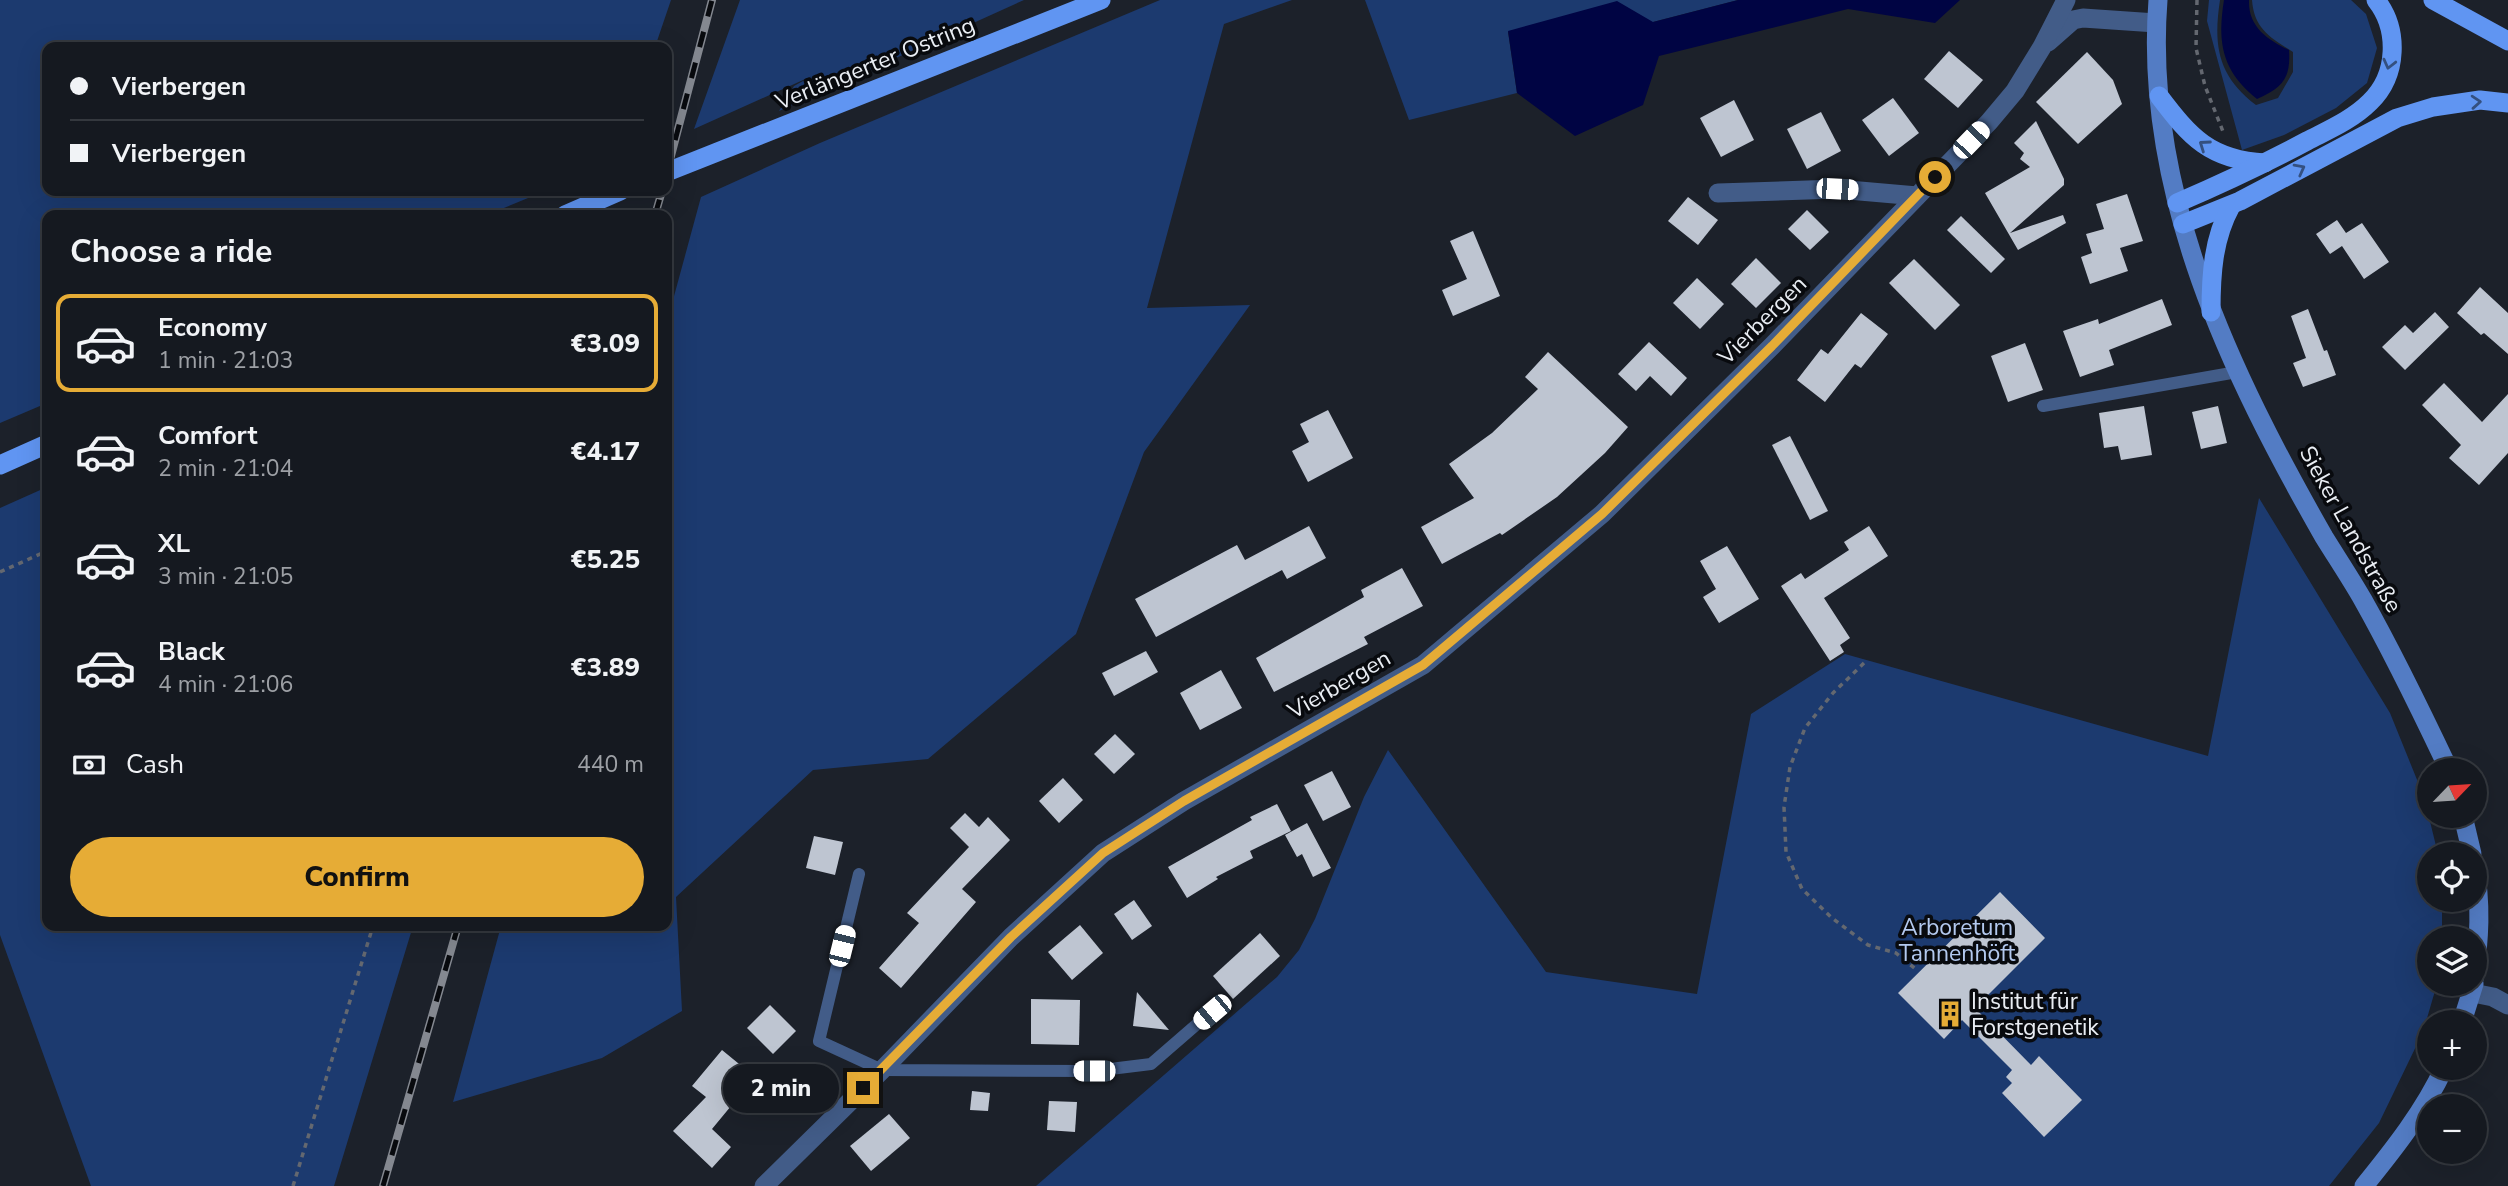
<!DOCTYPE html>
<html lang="en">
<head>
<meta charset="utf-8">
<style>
  :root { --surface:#151920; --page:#1e2229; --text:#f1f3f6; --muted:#9da0a5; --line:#34383e; --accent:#e6ac36 }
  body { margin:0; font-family:"Nunito Sans",sans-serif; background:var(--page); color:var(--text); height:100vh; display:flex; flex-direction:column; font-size:26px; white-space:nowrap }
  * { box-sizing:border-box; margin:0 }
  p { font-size:23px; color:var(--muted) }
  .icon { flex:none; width:38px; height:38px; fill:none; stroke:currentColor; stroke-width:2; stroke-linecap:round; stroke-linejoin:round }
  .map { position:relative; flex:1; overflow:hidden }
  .side { position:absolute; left:42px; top:210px; width:630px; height:721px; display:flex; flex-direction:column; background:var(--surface); border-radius:14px; box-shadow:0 7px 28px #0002,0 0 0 2px var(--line) }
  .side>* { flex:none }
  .top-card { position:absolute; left:42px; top:42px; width:630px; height:154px; border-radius:14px; box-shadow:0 7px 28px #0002,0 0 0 2px var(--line); display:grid; align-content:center; height:154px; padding:0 28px; background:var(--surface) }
  .needle { width:46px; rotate:65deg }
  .buttons { position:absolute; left:2417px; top:758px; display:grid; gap:14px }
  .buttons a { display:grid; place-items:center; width:70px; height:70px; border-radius:50%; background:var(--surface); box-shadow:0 7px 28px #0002,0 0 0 2px var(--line); font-size:35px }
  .end { position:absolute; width:32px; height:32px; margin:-16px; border:9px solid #e6ac36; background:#111; box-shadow:0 0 0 4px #111 }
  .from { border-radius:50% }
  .bubble { position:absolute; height:49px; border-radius:24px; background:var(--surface); box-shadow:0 7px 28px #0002,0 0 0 2px var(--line); font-size:23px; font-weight:800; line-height:49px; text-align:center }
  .car { position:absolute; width:21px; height:42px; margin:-21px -10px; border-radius:9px; box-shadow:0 0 5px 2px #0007; background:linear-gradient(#fff 24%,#345 0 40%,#fff 0 76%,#345 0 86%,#fff 0) }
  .top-card b { display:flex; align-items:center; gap:24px; height:66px; font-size:26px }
  .top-card b+b { border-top:2px solid var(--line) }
  .top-card i { width:18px; height:18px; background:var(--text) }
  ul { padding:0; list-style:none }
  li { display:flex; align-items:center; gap:21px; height:98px; margin:0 14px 10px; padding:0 14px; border:4px solid transparent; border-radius:14px }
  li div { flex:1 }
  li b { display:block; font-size:26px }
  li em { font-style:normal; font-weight:800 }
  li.active { border-color:var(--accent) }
  li>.icon { width:63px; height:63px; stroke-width:1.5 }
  h2 { padding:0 28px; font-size:32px; line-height:84px }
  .pay { display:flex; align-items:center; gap:18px; height:77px; padding:0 28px; font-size:26px }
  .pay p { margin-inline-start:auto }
  .cta { display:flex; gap:14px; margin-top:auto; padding:14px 28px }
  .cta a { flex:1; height:80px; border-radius:42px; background:var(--accent); color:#111; font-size:28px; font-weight:800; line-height:80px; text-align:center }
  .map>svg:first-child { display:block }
</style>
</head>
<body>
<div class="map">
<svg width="2508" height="1186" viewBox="0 0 2508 1186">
  <rect width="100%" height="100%" fill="#1c212a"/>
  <g fill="#1c3a6f">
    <path d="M 0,0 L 671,0 L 655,47 L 47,47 L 47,191 L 545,191 L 487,215 L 47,215 L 47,403 L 0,423 Z"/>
    <path d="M 740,0 L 1024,0 L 779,111 L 794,86 L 812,76 L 694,129 Z"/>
    <path d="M 1160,0 L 1292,0 L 1224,24 L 1147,308 L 1250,305 L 1144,452 L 1076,634 L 928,759 L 813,770 L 676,897 L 682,1011 L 602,1058 L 453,1102 L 501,926 L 667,926 L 667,322 L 701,197 L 820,143 Z"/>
    <path d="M 1365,0 L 1738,0 L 1653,22 L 1508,32 L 1517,93 L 1409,120 Z"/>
    <path d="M 2209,0 L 2220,0 C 2213,46 2218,76 2256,105 L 2278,98 L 2293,72 L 2293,52 C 2271,38 2254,29 2252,0 L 2351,0 L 2366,14 L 2377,48 L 2367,83 L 2336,108 L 2284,135 L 2242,150 L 2207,21 Z"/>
    <path d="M 47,487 L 47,926 L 413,926 L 334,1186 L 91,1186 L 0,935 L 0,508 Z"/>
    <path d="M 2259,498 L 2390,713 L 2424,797 L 2438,854 L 2429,854 L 2429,900 L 2442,900 L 2442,938 L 2429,938 L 2429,984 L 2437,984 L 2423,1032 L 2379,1123 L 2329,1186 L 1036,1186 L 1277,977 L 1299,950 L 1315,919 L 1364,797 L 1388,750 L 1546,972 L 1697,994 L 1751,714 L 1845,654 L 2208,756 Z"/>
  </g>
  <g fill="#000443">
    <path d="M 1738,0 L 1960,0 L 1935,23 L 1848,9 L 1659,56 L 1643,105 L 1575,136 L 1517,93 L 1508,31 L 1617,1 L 1653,22 Z"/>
    <path d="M 2224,0 L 2249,0 C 2248,27 2268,40 2289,50 C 2291,79 2282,88 2257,99 C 2222,71 2217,43 2224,0 Z"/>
  </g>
  <g fill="#bec5d1">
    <path d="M 1949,51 L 1983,80 L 1958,108 L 1924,79 Z"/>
    <path d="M 2087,52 L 2113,80 L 2122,104 L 2078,144 L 2036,102 Z"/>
    <path d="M 1893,98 L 1919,133 L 1889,156 L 1862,120 Z"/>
    <path d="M 1734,100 L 1754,140 L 1721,157 L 1700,118 Z"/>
    <path d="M 1821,112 L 1841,151 L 1807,169 L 1787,129 Z"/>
    <path d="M 2036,121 L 2064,179 L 2064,185 L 2010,233 L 2063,215 L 2066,223 L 2018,250 L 1985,193 L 2030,167 L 2020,159 L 2024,153 L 2014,143 Z"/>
    <path d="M 2127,194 L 2143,241 L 2120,248 L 2128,271 L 2090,284 L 2081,257 L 2092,253 L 2086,234 L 2104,229 L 2096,204 Z"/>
    <path d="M 1688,197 L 1718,220 L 1698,245 L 1668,221 Z"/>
    <path d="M 1807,210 L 1829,232 L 1810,250 L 1788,229 Z"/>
    <path d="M 1961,216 L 2005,259 L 1991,273 L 1947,230 Z"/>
    <path d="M 2337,220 L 2346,233 L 2362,223 L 2389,262 L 2364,279 L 2342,246 L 2330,254 L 2316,234 Z"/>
    <path d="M 1473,231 L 1500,296 L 1453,316 L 1442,290 L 1467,279 L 1450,241 Z"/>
    <path d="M 1756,258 L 1781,283 L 1756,308 L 1731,284 Z"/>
    <path d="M 1914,259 L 1960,305 L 1935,330 L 1889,283 Z"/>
    <path d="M 1697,278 L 1724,304 L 1700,329 L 1673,303 Z"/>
    <path d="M 2480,287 L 2508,313 L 2508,354 L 2484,333 L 2481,335 L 2457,313 Z"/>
    <path d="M 2162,299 L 2172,325 L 2109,350 L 2114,365 L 2080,377 L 2063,331 L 2098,319 L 2099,324 Z"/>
    <path d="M 2308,309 L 2324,351 L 2327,350 L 2336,375 L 2303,387 L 2293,363 L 2306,358 L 2291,316 Z"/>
    <path d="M 2435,312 L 2449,327 L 2405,370 L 2382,347 L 2405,325 L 2413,333 Z"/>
    <path d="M 1861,313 L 1888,334 L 1861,368 L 1855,364 L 1825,402 L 1797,380 L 1821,349 L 1828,354 Z"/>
    <path d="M 1649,342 L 1687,378 L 1671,396 L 1650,376 L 1636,391 L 1618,374 Z"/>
    <path d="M 2025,343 L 2043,390 L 2008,402 L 1991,356 Z"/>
    <path d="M 1548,352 L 1628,427 L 1605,453 L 1557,497 L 1502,535 L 1500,533 L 1442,564 L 1421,527 L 1474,498 L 1449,464 L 1492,433 L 1538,389 L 1525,377 Z"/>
    <path d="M 2444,383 L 2482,422 L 2508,394 L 2508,453 L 2479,485 L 2449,458 L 2461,445 L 2422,405 Z"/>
    <path d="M 2144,406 L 2152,455 L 2121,460 L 2118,446 L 2104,448 L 2099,413 Z"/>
    <path d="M 2218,406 L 2227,443 L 2201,449 L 2192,412 Z"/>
    <path d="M 1328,410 L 1353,458 L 1308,482 L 1292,451 L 1309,442 L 1300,424 Z"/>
    <path d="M 1790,436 L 1828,511 L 1810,520 L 1772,445 Z"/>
    <path d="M 1309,526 L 1326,558 L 1287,579 L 1282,570 L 1156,637 L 1135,599 L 1237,545 L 1245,560 Z"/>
    <path d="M 1869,526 L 1888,556 L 1824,598 L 1850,638 L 1840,645 L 1844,652 L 1830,661 L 1781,586 L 1801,573 L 1805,579 L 1849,550 L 1844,542 Z"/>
    <path d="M 1727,546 L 1759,599 L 1719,623 L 1703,597 L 1716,589 L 1700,561 Z"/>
    <path d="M 1402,568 L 1423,606 L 1364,637 L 1368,644 L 1274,692 L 1256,658 L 1364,597 L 1361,590 Z"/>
    <path d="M 1146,651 L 1158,672 L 1114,696 L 1102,673 Z"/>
    <path d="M 1221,670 L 1242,708 L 1200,730 L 1180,693 Z"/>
    <path d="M 1115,734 L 1135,754 L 1114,774 L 1094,754 Z"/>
    <path d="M 1332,771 L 1351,807 L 1323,821 L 1304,785 Z"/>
    <path d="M 1063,778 L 1083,800 L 1059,823 L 1039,801 Z"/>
    <path d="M 1277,804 L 1291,831 L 1250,851 L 1253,858 L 1216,877 L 1218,879 L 1187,898 L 1168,867 L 1252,820 L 1250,817 Z"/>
    <path d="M 965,813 L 979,827 L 988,817 L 1010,840 L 962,889 L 976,902 L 901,988 L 879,968 L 919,923 L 907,913 L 969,847 L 950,828 Z"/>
    <path d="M 1307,823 L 1331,868 L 1313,877 L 1302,854 L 1297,857 L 1285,835 Z"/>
    <path d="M 814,836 L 843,842 L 835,875 L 806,868 Z"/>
    <path d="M 2000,892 L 2045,938 L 1975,1008 L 2031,1065 L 2039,1056 L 2082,1100 L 2044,1137 L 2002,1093 L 2012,1083 L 2006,1077 L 2012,1070 L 1962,1020 L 1944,1039 L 1898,993 Z"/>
    <path d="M 1134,900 L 1152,926 L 1132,940 L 1114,914 Z"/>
    <path d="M 1080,925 L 1103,953 L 1072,980 L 1048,952 Z"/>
    <path d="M 1260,933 L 1280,956 L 1233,999 L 1213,976 Z"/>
    <path d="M 1137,992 L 1169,1030 L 1133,1026 Z"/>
    <path d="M 1031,999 L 1080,1000 L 1079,1045 L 1031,1044 Z"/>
    <path d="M 770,1005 L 796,1031 L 773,1054 L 747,1028 Z"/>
    <path d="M 722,1050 L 755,1077 L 712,1129 L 731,1147 L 712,1168 L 673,1131 L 706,1097 L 692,1086 Z"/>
    <path d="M 972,1091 L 990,1093 L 988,1111 L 970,1110 Z"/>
    <path d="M 1049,1101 L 1077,1102 L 1075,1132 L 1047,1130 Z"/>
    <path d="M 889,1114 L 910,1138 L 871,1171 L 850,1146 Z"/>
  </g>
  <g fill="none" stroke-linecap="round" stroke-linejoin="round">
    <g stroke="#646870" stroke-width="3.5" stroke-dasharray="5 5" stroke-linecap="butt">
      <path d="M 2197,0 L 2196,48 L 2205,86 L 2224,134"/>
      <path d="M 0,572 L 47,551"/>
      <path d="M 1864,663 L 1833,693 L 1805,728 L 1790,767 L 1784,807 L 1786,852 L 1802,889 L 1832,918 L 1868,945 L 1896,953 L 1918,971"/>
      <path d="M 293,1186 L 373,926"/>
    </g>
    <g stroke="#425c88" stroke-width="12">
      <path d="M 2043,406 L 2237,372"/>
      <path d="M 859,874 L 819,1041 L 882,1070 L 1094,1071 L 1151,1064 L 1211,1012"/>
    </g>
    <g stroke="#425c88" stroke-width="19">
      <path d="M 2048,42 L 2073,20 L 2083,18 L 2156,23"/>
      <path d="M 1718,193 L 1837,189 L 1917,196"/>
      <path d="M 2473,993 L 2493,997 L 2508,1005"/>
      <path d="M 764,1186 L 882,1070 L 1011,937 L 1103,853 L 1184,801 L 1423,665 L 1602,514 L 1772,346 L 1989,122 L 2015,91 L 2042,47 L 2066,0"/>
    </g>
    <g stroke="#537cc4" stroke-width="19">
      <path d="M 2158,0 C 2143,193 2231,374 2324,537 C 2337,558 2351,579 2363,600 C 2394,655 2422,713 2449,770"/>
      <path d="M 2463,816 L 2472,854"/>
      <path d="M 2474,865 C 2482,903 2479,941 2474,979"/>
      <path d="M 2462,1022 L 2474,984"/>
      <path d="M 2364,1186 C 2394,1149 2424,1111 2444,1068"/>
    </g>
    <g stroke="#6095f2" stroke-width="19">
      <path d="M 2433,0 L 2508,41"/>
      <path d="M 2159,96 C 2190,137 2210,160 2265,163"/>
      <path d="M 667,172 L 1101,0"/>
      <path d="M 2177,203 C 2221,184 2264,164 2307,141 C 2328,130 2352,120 2370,102 C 2398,75 2399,29 2376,0"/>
      <path d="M 565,215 L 620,191"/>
      <path d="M 2183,224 L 2240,201 L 2397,118 L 2433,107 L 2480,100 L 2508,103"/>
      <path d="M 2211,312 C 2211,274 2213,239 2231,206"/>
      <path d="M 0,465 L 47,444"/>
    </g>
    <g stroke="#848890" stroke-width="8">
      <g id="rail">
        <path d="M 667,171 L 712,0"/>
        <path d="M 655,215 L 662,191"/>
        <path d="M 383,1186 L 458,926"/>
      </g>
    </g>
    <use href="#rail" stroke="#080a0e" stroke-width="5" stroke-dasharray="16" stroke-linecap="butt"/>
  </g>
  <defs><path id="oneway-chevron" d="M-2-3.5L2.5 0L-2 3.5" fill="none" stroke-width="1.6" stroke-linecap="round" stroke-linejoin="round" transform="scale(1.75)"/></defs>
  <g stroke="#345080">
    <use href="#oneway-chevron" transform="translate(2389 64) rotate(104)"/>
    <use href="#oneway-chevron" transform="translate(2476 102) rotate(-4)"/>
    <use href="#oneway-chevron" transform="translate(2204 145) rotate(-145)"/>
    <use href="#oneway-chevron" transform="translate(2300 169) rotate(-28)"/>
  </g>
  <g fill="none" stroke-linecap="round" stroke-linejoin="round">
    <path stroke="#e6ac36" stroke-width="9" d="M 863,1088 L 1011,937 L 1103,853 L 1184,801 L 1423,665 L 1602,514 L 1772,346 L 1935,177"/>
  </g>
  <defs>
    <g id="building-bare" transform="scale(2.1)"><path d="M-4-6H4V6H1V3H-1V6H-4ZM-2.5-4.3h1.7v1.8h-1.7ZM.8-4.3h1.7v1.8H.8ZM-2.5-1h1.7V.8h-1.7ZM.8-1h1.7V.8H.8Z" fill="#e6ac36" stroke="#080a0e" stroke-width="2.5" paint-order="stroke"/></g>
  </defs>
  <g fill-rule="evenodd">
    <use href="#building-bare" x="1950" y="1014"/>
  </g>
  <g text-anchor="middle" stroke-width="7" stroke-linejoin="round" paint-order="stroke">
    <g font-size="23" fill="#e9edf3" stroke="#080a0e">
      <text transform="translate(875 63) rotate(-22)" y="8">Verlängerter Ostring</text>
      <text transform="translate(1762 320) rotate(-45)" y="8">Vierbergen</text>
      <text transform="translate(2351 529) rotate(61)" y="8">Sieker Landstraße</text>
      <text transform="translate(1339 684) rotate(-30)" y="8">Vierbergen</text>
    </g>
    <g font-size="23" fill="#b3c9ef" stroke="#080a0e">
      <text x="1957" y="935">Arboretum<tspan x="1957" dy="26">Tannenhöft</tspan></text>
    </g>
    <g font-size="23" fill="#e9edf3" stroke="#080a0e" text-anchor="start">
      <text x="1971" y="1009">Institut für<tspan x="1971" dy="26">Forstgenetik</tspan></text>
    </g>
  </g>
</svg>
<div class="buttons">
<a><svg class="needle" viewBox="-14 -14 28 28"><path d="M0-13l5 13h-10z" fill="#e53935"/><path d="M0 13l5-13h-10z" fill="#9da0a5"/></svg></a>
<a><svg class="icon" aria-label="locate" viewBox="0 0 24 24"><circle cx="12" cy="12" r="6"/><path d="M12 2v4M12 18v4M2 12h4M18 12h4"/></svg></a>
<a><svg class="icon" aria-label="layers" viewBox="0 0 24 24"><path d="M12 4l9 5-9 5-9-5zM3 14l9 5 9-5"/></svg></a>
<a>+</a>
<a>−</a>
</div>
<i class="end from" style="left:1935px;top:177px"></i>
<i class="end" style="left:863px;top:1088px"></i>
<div class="bubble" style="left:723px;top:1064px;width:116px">2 min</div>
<i class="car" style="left:1971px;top:140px;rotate:44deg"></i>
<i class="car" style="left:1837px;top:189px;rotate:93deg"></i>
<i class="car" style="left:842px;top:946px;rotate:14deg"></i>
<i class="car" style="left:1212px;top:1012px;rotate:230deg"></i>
<i class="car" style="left:1094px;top:1071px;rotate:270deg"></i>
<div class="top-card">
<b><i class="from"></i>Vierbergen</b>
<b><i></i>Vierbergen</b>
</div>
<section class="side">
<h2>Choose a ride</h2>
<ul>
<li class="active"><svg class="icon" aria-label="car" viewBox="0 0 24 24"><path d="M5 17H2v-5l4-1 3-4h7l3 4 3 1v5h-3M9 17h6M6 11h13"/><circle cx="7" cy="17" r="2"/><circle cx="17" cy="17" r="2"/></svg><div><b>Economy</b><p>1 min · 21:03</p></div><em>€3.09</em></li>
<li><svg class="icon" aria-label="car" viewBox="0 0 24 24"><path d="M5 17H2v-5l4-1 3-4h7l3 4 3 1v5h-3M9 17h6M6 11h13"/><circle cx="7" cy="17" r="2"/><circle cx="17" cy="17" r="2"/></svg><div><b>Comfort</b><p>2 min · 21:04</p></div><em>€4.17</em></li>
<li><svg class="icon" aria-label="car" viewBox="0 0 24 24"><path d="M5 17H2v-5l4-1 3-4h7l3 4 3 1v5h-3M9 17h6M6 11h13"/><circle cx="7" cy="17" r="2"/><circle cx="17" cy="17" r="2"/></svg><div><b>XL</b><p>3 min · 21:05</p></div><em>€5.25</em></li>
<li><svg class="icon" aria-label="car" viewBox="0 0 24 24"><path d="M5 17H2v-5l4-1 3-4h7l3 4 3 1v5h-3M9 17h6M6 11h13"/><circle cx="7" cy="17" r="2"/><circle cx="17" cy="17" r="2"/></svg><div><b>Black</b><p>4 min · 21:06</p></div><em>€3.89</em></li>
</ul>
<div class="pay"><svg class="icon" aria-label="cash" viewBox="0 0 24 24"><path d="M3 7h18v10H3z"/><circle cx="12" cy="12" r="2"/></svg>Cash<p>440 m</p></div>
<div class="cta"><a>Confirm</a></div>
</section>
</div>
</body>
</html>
